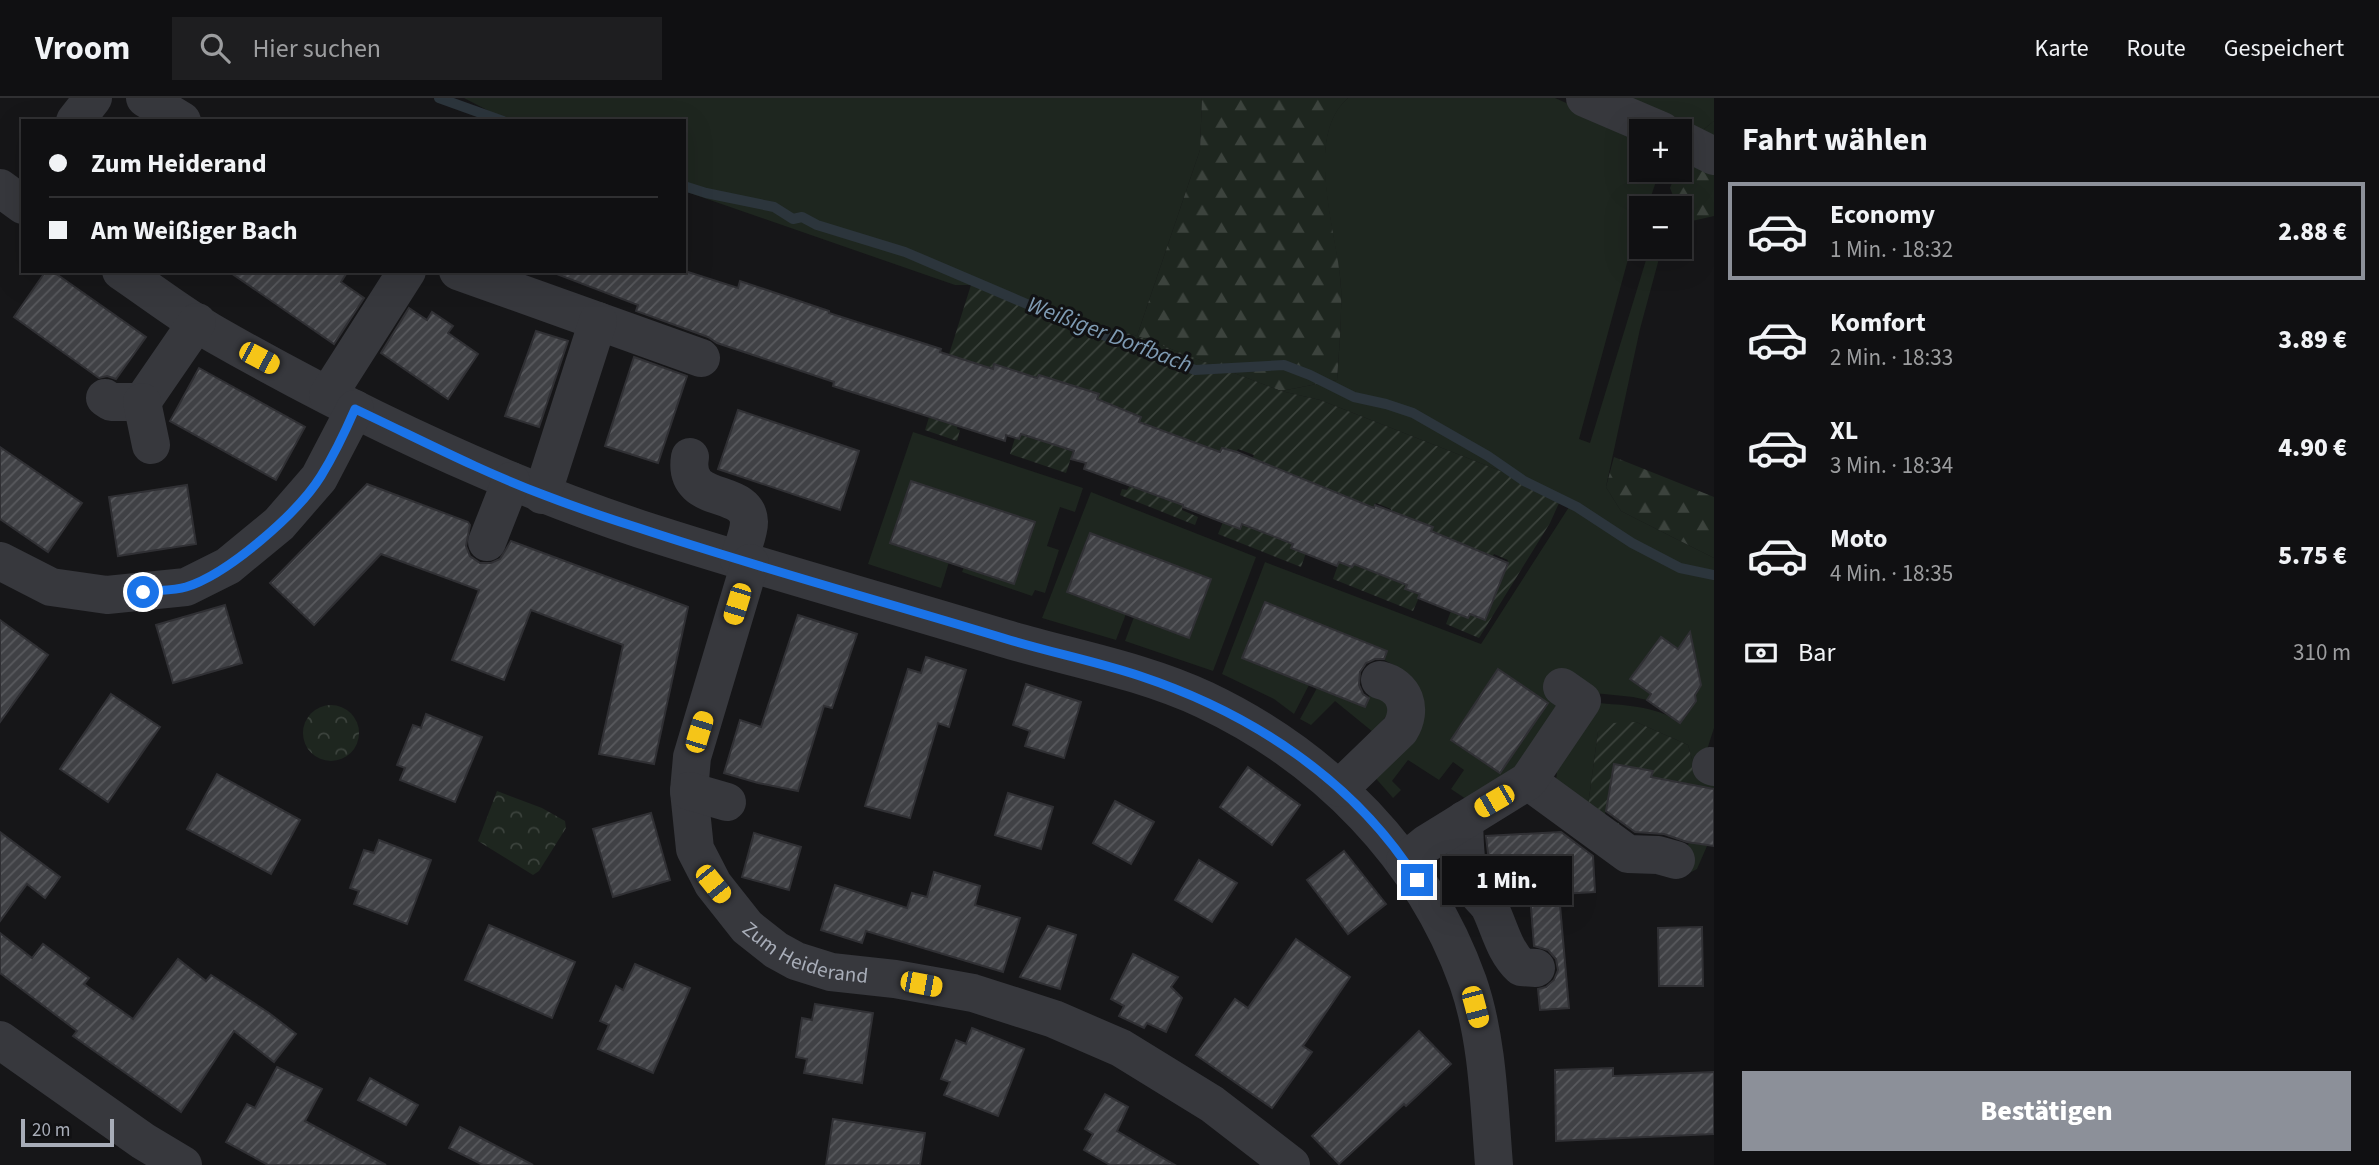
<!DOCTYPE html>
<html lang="de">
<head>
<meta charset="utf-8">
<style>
  :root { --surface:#101012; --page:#1e1e20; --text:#f1f3f6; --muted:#9c9d9f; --line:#303032; --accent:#8c9099 }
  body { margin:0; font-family:"Source Sans 3",sans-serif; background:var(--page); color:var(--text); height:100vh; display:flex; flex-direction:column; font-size:26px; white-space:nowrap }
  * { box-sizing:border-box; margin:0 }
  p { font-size:23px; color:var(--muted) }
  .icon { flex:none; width:38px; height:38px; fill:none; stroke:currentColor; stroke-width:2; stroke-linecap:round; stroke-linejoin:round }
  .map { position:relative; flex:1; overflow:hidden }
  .sheet { display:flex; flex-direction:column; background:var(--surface); width:665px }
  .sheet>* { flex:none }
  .guide { position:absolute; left:21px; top:21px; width:665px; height:154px; border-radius:0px; box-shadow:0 7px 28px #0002,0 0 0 2px var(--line); display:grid; align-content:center; height:154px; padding:0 28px; background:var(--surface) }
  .tools { position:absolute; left:1629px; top:21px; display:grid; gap:14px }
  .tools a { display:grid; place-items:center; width:63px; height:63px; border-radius:0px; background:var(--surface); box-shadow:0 7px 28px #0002,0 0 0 2px var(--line); font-size:35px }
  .scale { position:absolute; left:21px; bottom:18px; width:93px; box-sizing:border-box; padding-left:7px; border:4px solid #a8adb8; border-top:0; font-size:19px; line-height:24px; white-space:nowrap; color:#a8adb8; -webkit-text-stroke:5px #111113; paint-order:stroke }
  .end { position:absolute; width:32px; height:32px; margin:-16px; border:9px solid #1a73e8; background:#fff; box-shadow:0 0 0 4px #fff }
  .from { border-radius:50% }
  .bubble { position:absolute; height:49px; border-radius:0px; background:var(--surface); box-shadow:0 7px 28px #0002,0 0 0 2px var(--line); font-size:23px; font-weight:800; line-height:49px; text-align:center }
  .car { position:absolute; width:21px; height:42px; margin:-21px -10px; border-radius:9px; box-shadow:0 0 5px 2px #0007; background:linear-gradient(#f5c518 24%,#345 0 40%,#f5c518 0 76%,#345 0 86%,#f5c518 0) }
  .guide b { display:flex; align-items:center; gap:24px; height:66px; font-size:26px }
  .guide b+b { border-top:2px solid var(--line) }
  .guide i { width:18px; height:18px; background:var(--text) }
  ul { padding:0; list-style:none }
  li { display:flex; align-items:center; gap:21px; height:98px; margin:0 14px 10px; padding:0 14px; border:4px solid transparent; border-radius:0px }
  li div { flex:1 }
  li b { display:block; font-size:26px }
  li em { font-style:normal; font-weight:800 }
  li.on { border-color:var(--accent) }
  li>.icon { width:63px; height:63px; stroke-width:1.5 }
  h2 { padding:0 28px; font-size:32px; line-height:84px }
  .pay { display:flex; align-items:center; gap:18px; height:77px; padding:0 28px; font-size:26px }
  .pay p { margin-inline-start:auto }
  .button { display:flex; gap:14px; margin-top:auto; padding:14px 28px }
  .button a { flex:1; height:80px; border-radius:0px; background:var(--accent); color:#fff; font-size:28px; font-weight:800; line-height:80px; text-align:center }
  header { display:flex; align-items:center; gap:42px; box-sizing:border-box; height:98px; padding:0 35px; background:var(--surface); border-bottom:2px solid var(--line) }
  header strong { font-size:33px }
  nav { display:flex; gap:38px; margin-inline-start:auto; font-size:24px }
  .search { width:490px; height:63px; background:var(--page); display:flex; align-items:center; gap:18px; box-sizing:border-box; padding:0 24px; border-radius:0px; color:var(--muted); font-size:26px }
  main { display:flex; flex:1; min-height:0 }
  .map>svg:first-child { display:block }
</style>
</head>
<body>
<header>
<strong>Vroom</strong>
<div class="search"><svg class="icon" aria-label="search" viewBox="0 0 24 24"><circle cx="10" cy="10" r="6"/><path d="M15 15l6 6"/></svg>Hier suchen</div>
<nav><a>Karte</a><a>Route</a><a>Gespeichert</a></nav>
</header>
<main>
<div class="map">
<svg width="1714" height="1067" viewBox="0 0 1714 1067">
  <defs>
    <pattern id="forest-firs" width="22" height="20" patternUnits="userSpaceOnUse" patternTransform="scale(1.75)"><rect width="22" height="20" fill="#1e261f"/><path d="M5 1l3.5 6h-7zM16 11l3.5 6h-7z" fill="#3c433d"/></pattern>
    <pattern id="park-crowns" width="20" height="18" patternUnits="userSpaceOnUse" patternTransform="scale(1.75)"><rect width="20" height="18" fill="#1e261f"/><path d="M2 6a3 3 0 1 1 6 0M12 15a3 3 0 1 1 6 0" fill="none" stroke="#3c433d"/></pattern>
    <pattern id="garden-furrows" width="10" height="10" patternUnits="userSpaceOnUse" patternTransform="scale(1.75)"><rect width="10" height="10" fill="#1e261f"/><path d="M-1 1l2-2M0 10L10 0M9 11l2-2" fill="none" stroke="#3c433d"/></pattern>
    <pattern id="building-hatch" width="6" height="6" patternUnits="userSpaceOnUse" patternTransform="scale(1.75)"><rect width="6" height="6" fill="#404145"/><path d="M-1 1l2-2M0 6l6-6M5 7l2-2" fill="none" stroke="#595a5e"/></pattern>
  </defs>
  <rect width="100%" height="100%" fill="#161618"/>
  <g fill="#1e261f" fill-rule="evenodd">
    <path d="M 464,0 L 1202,0 L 1200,52 L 1137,238 L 971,187 L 955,187 L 684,93 L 684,23 L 508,23 Z"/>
    <path d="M 1348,0 L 1555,0 L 1641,38 L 1642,72 L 1660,72 L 1647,110 L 1642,110 L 1641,126 L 1627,165 L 1579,341 L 1590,345 L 1650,149 L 1666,149 L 1660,157 L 1640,231 L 1606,389 L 1621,413 L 1714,460 L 1714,630 L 1706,655 L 1714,677 L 1714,732 L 1697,771 L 1678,781 L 1689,744 L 1681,743 L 1693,665 L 1688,647 L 1636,624 L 1598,634 L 1587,715 L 1555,691 L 1558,665 L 1596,605 C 1625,607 1655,608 1680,624 L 1696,603 L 1695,597 L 1701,587 L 1694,554 L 1682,546 L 1678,551 L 1661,539 L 1630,581 L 1651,596 L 1647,602 L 1633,599 L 1594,595 L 1568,606 L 1524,670 L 1469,703 L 1451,691 L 1464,672 L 1453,664 L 1439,682 L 1408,662 L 1392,683 L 1401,692 L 1393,700 L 1372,676 L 1398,569 L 1384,562 L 1387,553 L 1265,504 L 1243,560 L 1309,587 L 1294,616 L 1274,601 L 1222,576 L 1265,464 L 1481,546 L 1569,409 L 1503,374 L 1320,302 L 1281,293 L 1337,282 C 1339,252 1342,220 1341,190 C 1338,138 1302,39 1348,0 ZM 1498,572 L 1548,605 L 1500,675 L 1451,642 Z"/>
    <path d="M 1615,0 L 1714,0 L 1714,23 L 1698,36 Z"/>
    <path d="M 913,334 L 1083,390 L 1075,414 L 1060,409 L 1047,448 L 1059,452 L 1045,495 L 1035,492 L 1032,498 L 962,474 L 964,469 L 911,383 L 890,445 L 949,464 L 941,490 L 868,466 Z"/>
    <path d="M 1091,394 L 1256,459 L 1213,573 L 1125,543 L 1134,519 L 1189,540 L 1211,481 L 1090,435 L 1068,494 L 1126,516 L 1116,542 L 1042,520 Z"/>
    <path d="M 1317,590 L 1365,609 L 1371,593 L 1380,596 L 1391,612 L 1373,634 L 1335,603 L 1311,627 L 1300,621 Z"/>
  </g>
  <g fill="url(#forest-firs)">
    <path d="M 1202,0 L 1348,0 C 1302,40 1339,138 1341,191 C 1342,221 1339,252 1337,282 L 1281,293 L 1137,238 L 1200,52 Z"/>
    <path d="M 1714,23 L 1714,118 L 1683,125 L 1680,110 L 1678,110 L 1670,90 L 1677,72 L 1680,72 C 1680,51 1699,35 1714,23 Z"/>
    <path d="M 1614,359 L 1714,399 L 1714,460 L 1621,413 L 1606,389 Z"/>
  </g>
  <g fill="url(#park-crowns)">
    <circle cx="331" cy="635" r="28"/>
    <path d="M 497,693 L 542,710 L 565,723 L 566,730 L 539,773 L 533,777 L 478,743 Z"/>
  </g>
  <g fill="url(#garden-furrows)">
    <path d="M 971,187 L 1137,238 L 1281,293 L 1320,302 L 1503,374 L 1559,405 L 1550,425 L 1479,540 L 1446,526 L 1451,513 L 1468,520 L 1470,516 L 1485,522 L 1508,462 L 1494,456 L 1491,462 L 1431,433 L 1433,429 L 1393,481 L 1407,487 L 1405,491 L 1420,497 L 1413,513 L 1333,481 L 1339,464 L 1352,469 L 1354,466 L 1368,471 L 1391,411 L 1376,405 L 1374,410 L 1360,405 L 1293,445 L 1292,450 L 1306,455 L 1301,469 L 1218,436 L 1223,424 L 1240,431 L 1280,372 L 1265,365 L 1251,366 L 1254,357 L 1238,351 L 1236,355 L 1222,350 L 1219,358 L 1207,354 L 1208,349 L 1192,343 L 1169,401 L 1183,407 L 1182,412 L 1198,419 L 1195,427 L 1120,397 L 1122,391 L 1127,392 L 1166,334 L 1152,329 L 1137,328 L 1140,318 L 1124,312 L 1110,312 L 1111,307 L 1097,301 L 1098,296 L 1082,290 L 1060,349 L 1073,354 L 1066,375 L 1010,356 L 1015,340 L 1019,341 L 1022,336 L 1036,340 L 1054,282 L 1039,277 L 1037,281 L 992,276 L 958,326 L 957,331 L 960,332 L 957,343 L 925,332 Z"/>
    <path d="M 1636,624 L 1688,647 L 1693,665 L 1691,686 L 1651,679 L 1652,673 L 1614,666 L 1604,722 L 1619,725 L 1618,739 L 1587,715 L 1598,634 L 1612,625 Z"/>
  </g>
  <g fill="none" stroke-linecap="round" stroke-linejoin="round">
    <g stroke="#2c353c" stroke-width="10">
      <path d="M 439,0 L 503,23"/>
      <path d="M 684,88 L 706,95 L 774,109 L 793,121 L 802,119 L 817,127 L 905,154 L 1069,224 L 1195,272 L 1284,267 L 1310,277 L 1354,299 L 1386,306 L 1413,315 L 1488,358 L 1524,383 L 1577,409 L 1632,445 L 1680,470 L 1714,477"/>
    </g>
  </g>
  <g fill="url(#building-hatch)" stroke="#303034" stroke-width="2">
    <path d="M 46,173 L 52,173 L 146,239 L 116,281 L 107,278 L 99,280 L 14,219 Z"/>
    <path d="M 228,173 L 348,173 L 341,184 L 364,200 L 334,246 Z"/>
    <path d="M 555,173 L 685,173 L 738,190 L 740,183 L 829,213 L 829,215 L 941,251 L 940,254 L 993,271 L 994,266 L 1037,280 L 1039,277 L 1099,296 L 1097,301 L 1141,319 L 1139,324 L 1220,354 L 1222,350 L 1237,354 L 1374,410 L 1375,407 L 1433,429 L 1431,433 L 1508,465 L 1485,522 L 1470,516 L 1468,520 L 1418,500 L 1420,496 L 1405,491 L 1407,487 L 1354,466 L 1352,469 L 1339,464 L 1337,468 L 1291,450 L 1293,446 L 1242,426 L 1240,431 L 1183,409 L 1183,407 L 1084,371 L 1086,365 L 1071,361 L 1074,353 L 1021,336 L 1019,341 L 1006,337 L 1005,343 L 833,288 L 834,284 L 717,245 L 708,239 L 636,213 L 638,207 L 554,175 Z"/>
    <path d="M 409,210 L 427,222 L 432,214 L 453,228 L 448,235 L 478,256 L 448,301 L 381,255 Z"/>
    <path d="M 536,233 L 568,243 L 539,329 L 505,318 Z"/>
    <path d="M 634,259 L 687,278 L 658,365 L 605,348 Z"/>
    <path d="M 199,270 L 305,329 L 276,382 L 170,323 Z"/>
    <path d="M 738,312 L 859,353 L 840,412 L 718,371 Z"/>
    <path d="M 0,349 L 82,405 L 48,454 L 0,421 Z"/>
    <path d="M 911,383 L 1035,424 L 1014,486 L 890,445 Z"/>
    <path d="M 367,386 L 468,424 L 470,427 L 466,448 L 470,458 L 480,465 L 491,465 L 500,461 L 511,443 L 688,509 L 654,666 L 599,656 L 623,547 L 531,512 L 504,582 L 452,562 L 479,492 L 381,456 L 314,527 L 270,485 Z"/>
    <path d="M 187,387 L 196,446 L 118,458 L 109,399 Z"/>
    <path d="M 1090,435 L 1211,481 L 1189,540 L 1067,494 Z"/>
    <path d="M 1265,504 L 1387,553 L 1384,561 L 1375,561 L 1366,565 L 1360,574 L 1359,587 L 1363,596 L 1369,600 L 1365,609 L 1242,560 Z"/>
    <path d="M 225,507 L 242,565 L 173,585 L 156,527 Z"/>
    <path d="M 798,517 L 857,536 L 832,610 L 824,608 L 798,693 L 758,685 L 724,675 L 740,622 L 761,629 Z"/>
    <path d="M 0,522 L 48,557 L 0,624 Z"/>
    <path d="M 1690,534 L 1701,587 L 1695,597 L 1696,603 L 1680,625 L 1647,602 L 1651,596 L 1630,581 L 1661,539 L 1678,551 Z"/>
    <path d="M 926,559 L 966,572 L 949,629 L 938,625 L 910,720 L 865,708 L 908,571 L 921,575 Z"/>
    <path d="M 1498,571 L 1548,605 L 1500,675 L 1451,642 Z"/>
    <path d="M 1026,586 L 1081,604 L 1064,660 L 1025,648 L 1030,633 L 1013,627 Z"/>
    <path d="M 111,596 L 160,629 L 108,704 L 60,671 Z"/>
    <path d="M 426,616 L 482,639 L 455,704 L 400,682 L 405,670 L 397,667 L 413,627 L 421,630 Z"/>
    <path d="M 1614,666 L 1653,673 L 1651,679 L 1714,691 L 1714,748 L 1687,744 L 1664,736 L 1635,734 L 1606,713 Z"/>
    <path d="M 1248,669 L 1300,707 L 1272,747 L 1220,709 Z"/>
    <path d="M 217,676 L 300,722 L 271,776 L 187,731 Z"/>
    <path d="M 1008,695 L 1053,709 L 1041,751 L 995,737 Z"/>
    <path d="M 1115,703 L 1154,724 L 1131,766 L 1093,745 Z"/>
    <path d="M 651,715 L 670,782 L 613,799 L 593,731 Z"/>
    <path d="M 0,734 L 60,779 L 45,800 L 27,786 L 0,823 Z"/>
    <path d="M 1561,734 L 1593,758 L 1595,794 L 1559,796 L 1569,910 L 1540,912 L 1538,891 L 1546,889 L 1554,882 L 1558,872 L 1556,861 L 1548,852 L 1534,848 L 1530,797 L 1509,798 L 1495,782 L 1489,764 L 1486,738 Z"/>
    <path d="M 754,735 L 801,749 L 789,792 L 742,779 Z"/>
    <path d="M 379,742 L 431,762 L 407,826 L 354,806 L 359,793 L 350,790 L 364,752 L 374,755 Z"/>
    <path d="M 1344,753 L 1386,806 L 1348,836 L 1307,782 Z"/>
    <path d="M 1199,762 L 1237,785 L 1212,824 L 1175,802 Z"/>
    <path d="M 934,774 L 980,788 L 975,807 L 1020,820 L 1003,874 L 866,833 L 862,845 L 821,832 L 835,787 L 907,810 L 912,795 L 927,799 Z"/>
    <path d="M 489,827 L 575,864 L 552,920 L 465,882 Z"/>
    <path d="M 1048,828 L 1076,837 L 1060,891 L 1020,879 Z"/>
    <path d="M 1702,829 L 1703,888 L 1659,888 L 1658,830 Z"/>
    <path d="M 0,835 L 32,860 L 43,846 L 89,880 L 84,886 L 133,921 L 178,861 L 206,883 L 211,877 L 269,915 L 296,936 L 274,964 L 234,933 L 181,1014 L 73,938 L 77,933 L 0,875 Z"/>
    <path d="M 1296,841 L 1350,879 L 1303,948 L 1312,954 L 1272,1010 L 1196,957 L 1235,901 L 1248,910 Z"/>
    <path d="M 1133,856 L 1178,879 L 1171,889 L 1182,900 L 1166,934 L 1147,925 L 1144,930 L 1119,918 L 1124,908 L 1111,901 Z"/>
    <path d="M 635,866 L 690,890 L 653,975 L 598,951 L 609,927 L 600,923 L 616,888 L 623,892 Z"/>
    <path d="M 815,906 L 873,915 L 862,985 L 804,975 L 807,961 L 796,959 L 802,920 L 812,922 Z"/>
    <path d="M 972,930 L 1024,951 L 998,1018 L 944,997 L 950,984 L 941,981 L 956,942 L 966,946 Z"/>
    <path d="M 1419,933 L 1451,966 L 1406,1008 L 1404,1006 L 1339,1066 L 1312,1038 Z"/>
    <path d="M 277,969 L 322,991 L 305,1023 L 386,1067 L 268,1067 L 226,1044 L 247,1006 L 255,1010 Z"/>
    <path d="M 1613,970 L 1613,978 L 1714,974 L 1714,1036 L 1556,1043 L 1555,972 Z"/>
    <path d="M 370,980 L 418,1007 L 406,1027 L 358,1002 Z"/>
    <path d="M 1105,996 L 1128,1009 L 1117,1033 L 1175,1067 L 1110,1067 L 1084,1052 L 1093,1036 L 1085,1031 Z"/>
    <path d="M 833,1021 L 925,1035 L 920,1067 L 826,1067 Z"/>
    <path d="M 460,1029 L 533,1067 L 483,1067 L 449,1050 Z"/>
  </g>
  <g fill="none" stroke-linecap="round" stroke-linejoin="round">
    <g stroke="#37383d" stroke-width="38">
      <path d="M 145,0 L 182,23"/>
      <path d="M 1585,0 L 1662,33"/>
      <path d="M 75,23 L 93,0"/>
      <path d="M 1680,41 L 1714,58"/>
      <path d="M 0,90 L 23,107"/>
      <path d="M 121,173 C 152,194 183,218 216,237 C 351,314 493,382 640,431 C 760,470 882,503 1003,540 C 1070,560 1141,572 1205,602 C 1325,659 1423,758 1468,884 C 1488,942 1489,1006 1494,1067"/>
      <path d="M 458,173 L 701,260"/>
      <path d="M 328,297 L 407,173"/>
      <path d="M 105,300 L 111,304 L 142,304 L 197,224"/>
      <path d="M 142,304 L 151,347"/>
      <path d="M 690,359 C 682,409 748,388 749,424 C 749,436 742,450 739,461"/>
      <path d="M 542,397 L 598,223"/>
      <path d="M 487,444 L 511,383"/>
      <path d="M 0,463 L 51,489 L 107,497 L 186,489 L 228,468 L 279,426 L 319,380 L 355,311"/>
      <path id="s1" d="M 750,465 L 692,659 L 689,693 L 695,751 L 713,786 L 747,829 L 776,852 L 796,863 L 831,874 L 895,881 L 973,895 L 1054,921 L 1121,950 L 1212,1006 L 1291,1067"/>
      <path d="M 1711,668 L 1714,669"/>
      <path d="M 1528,683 L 1628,756 L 1658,757 L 1676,762"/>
      <path d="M 1340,690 L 1400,632 C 1413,611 1405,588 1380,582"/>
      <path d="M 689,693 L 727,704"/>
      <path d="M 1464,722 C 1465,746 1464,772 1476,793 C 1480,799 1487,804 1490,810 C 1500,831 1504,853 1521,869 L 1536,870"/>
      <path d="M 1405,763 L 1426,746 L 1528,683 L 1582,603 L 1562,589"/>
      <path d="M 0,942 L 143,1043 L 183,1067"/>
    </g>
  </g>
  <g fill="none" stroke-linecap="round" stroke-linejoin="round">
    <path stroke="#1a73e8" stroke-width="9" d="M 143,494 C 157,492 173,493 186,489 C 228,476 298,415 321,378 C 334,357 345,334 355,311 C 417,340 480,373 544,397 C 575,409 607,420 639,430 C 759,470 882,503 1003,540 C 1048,554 1095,563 1140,578 C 1251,615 1354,682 1417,782"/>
  </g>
  <g text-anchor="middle" stroke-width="6" stroke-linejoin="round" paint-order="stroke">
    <g font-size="21" fill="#a8adb8" stroke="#111113">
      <text dy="7" stroke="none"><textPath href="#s1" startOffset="455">Zum Heiderand</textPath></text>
    </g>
    <g font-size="23" font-style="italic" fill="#7f9bb3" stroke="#111113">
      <text transform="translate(1110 236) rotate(21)" y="8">Weißiger Dorfbach</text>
    </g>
  </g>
</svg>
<div class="tools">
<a>+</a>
<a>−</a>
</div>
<div class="scale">20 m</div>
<i class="end from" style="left:143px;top:494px"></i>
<i class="end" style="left:1417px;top:782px"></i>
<div class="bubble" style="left:1442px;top:758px;width:130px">1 Min.</div>
<i class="car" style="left:259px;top:260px;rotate:118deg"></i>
<i class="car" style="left:737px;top:506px;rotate:197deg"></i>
<i class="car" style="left:699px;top:634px;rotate:17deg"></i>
<i class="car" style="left:1494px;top:703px;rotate:240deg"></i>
<i class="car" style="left:713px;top:786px;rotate:141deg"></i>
<i class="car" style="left:921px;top:886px;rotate:101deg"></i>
<i class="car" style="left:1475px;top:909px;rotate:165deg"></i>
<div class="guide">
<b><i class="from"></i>Zum Heiderand</b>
<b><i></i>Am Weißiger Bach</b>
</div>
</div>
<section class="sheet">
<h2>Fahrt wählen</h2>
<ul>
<li class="on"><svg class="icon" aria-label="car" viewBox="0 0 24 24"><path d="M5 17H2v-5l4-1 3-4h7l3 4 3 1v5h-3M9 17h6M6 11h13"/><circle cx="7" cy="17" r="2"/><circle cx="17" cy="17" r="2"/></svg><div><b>Economy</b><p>1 Min. · 18:32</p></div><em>2.88 €</em></li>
<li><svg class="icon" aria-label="car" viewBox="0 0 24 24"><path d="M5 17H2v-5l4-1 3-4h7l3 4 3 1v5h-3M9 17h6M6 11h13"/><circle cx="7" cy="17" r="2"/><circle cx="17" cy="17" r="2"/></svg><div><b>Komfort</b><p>2 Min. · 18:33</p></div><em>3.89 €</em></li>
<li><svg class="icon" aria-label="car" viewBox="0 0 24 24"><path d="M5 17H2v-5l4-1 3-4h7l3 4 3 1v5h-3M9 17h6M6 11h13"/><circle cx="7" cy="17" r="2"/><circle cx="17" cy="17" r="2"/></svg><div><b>XL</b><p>3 Min. · 18:34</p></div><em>4.90 €</em></li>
<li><svg class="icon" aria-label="car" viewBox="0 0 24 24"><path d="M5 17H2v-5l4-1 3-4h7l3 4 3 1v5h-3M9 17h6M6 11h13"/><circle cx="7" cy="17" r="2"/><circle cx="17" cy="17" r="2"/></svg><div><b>Moto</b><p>4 Min. · 18:35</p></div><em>5.75 €</em></li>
</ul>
<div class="pay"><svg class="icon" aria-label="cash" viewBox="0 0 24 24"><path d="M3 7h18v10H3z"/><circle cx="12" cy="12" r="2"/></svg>Bar<p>310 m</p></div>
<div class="button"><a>Bestätigen</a></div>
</section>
</main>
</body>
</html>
